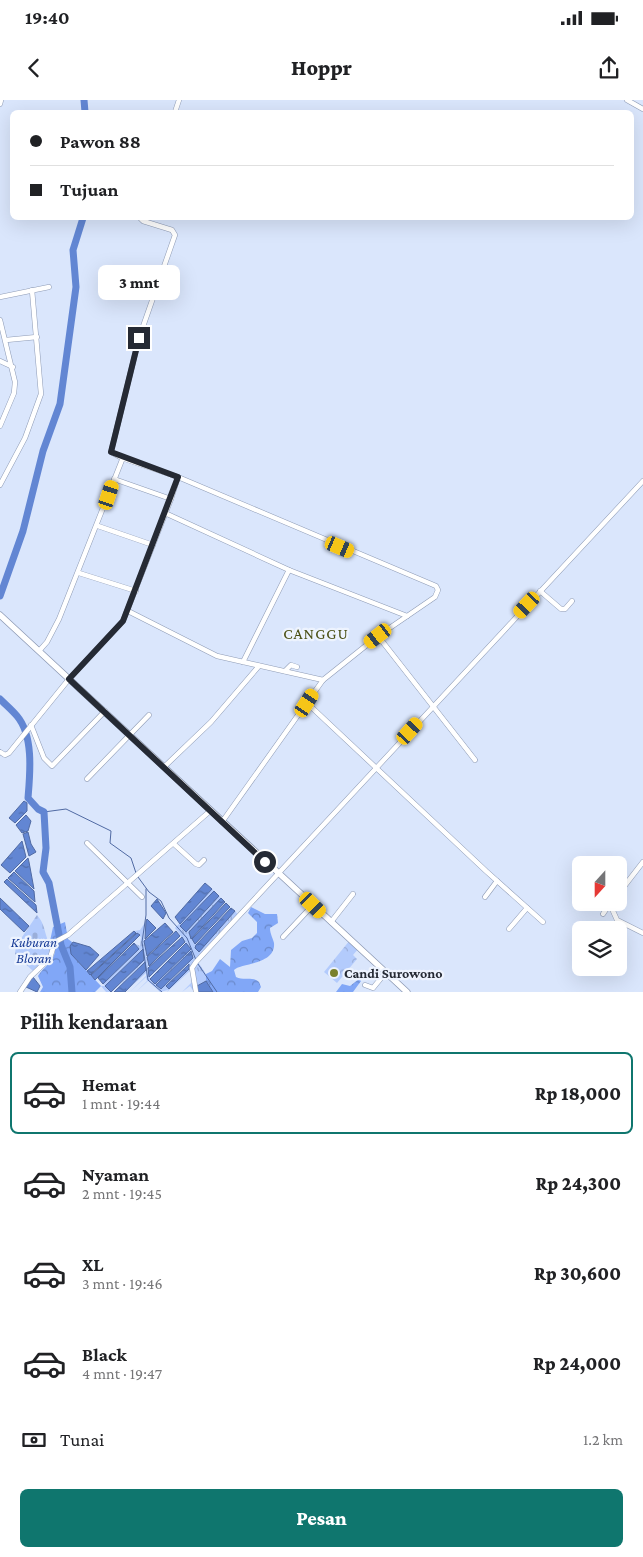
<!DOCTYPE html>
<html lang="id">
<head>
<meta charset="utf-8">
<style>
  :root { --surface:#fff; --page:#f6f6f6; --text:#202124; --muted:#757577; --line:#e0e0e0; --accent:#0f766e }
  body { margin:0; font-family:"Crimson Pro",serif; background:var(--page); color:var(--text); height:100vh; display:flex; flex-direction:column; font-size:19px; white-space:nowrap }
  * { box-sizing:border-box; margin:0 }
  p { font-size:16px; color:var(--muted) }
  .icon { flex:none; width:28px; height:28px; fill:none; stroke:currentColor; stroke-width:2; stroke-linecap:round; stroke-linejoin:round }
  .map { position:relative; height:892px; overflow:hidden }
  .panel { display:flex; flex-direction:column; background:var(--surface); flex:1 }
  .panel>* { flex:none }
  .top-card { position:absolute; left:10px; top:10px; width:624px; height:110px; border-radius:8px; box-shadow:0 5px 20px #0002; display:grid; align-content:center; height:110px; padding:0 20px; background:var(--surface) }
  .needle { width:32px; rotate:201deg }
  .fabs { position:absolute; left:572px; top:756px; display:grid; gap:10px }
  .fabs a { display:grid; place-items:center; width:55px; height:55px; border-radius:8px; background:var(--surface); box-shadow:0 5px 20px #0002; font-size:25px }
  .end { position:absolute; width:22px; height:22px; margin:-11px; border:6px solid #252a34; background:#fff; box-shadow:0 0 0 2px #fff }
  .from { border-radius:50% }
  .bubble { position:absolute; height:35px; border-radius:8px; background:var(--surface); box-shadow:0 5px 20px #0002; font-size:16px; font-weight:800; line-height:35px; text-align:center }
  .car { position:absolute; width:15px; height:30px; margin:-15px -8px; border-radius:6px; box-shadow:0 0 4px 1px #0007; background:linear-gradient(#f5c518 24%,#345 0 40%,#f5c518 0 76%,#345 0 86%,#f5c518 0) }
  .top-card b { display:flex; align-items:center; gap:18px; height:48px; font-size:19px }
  .top-card b+b { border-top:1px solid var(--line) }
  .top-card i { width:12px; height:12px; background:var(--text) }
  ul { padding:0; list-style:none }
  li { display:flex; align-items:center; gap:15px; height:82px; margin:0 10px 8px; padding:0 10px; border:2px solid transparent; border-radius:8px }
  li div { flex:1 }
  li b { display:block; font-size:19px }
  li em { font-style:normal; font-weight:800 }
  li.selected { border-color:var(--accent) }
  li>.icon { width:45px; height:45px; stroke-width:1.5 }
  h2 { padding:0 20px; font-size:22px; line-height:60px }
  .pay { display:flex; align-items:center; gap:12px; height:55px; padding:0 20px; font-size:19px }
  .pay p { margin-inline-start:auto }
  .primary-button { display:flex; gap:10px; margin-top:auto; padding:10px 20px }
  .primary-button a { flex:1; height:58px; border-radius:8px; background:var(--accent); color:#fff; font-size:20px; font-weight:800; line-height:58px; text-align:center }
  .status { display:flex; justify-content:space-between; align-items:center; height:35px; padding:0 25px; background:var(--surface); direction:ltr }
  .status svg { height:14px; fill:currentColor }
  header { display:flex; justify-content:space-between; align-items:center; height:65px; padding:0 20px; background:var(--surface); font-size:22px; font-weight:800 }
  .map>svg:first-child { display:block }
</style>
</head>
<body>
<div class="status"><b>19:40</b><svg viewBox="0 0 49 12"><path d="M0 12V9h3v3zM5 12V6h3v6zM10 12V3h3v9zM15 12V0h3v12zM26 1h20v11H26zM47 4h2v5h-2z"/></svg></div>
<header><svg class="icon" aria-label="back" viewBox="0 0 24 24"><path d="M15 5l-7 7 7 7"/></svg>Hoppr<svg class="icon" aria-label="share" viewBox="0 0 24 24"><path d="M12 15V3M7 8l5-5 5 5M5 13v7h14v-7"/></svg></header>
<div class="map">
<svg width="643" height="892" viewBox="0 0 643 892">
  <defs>
    <pattern id="grass-tufts" width="24" height="20" patternUnits="userSpaceOnUse" patternTransform="scale(1.25)"><rect width="24" height="20" fill="#b3cbfc"/><path d="M3 7l-1-3M5 7V3M7 7l1-3M15 17l-1-3M17 17v-4M19 17l1-3" fill="none" stroke="#9aaed9"/></pattern>
    <pattern id="forest-crowns" width="20" height="18" patternUnits="userSpaceOnUse" patternTransform="scale(1.25)"><rect width="20" height="18" fill="#81a7f7"/><path d="M2 6a3 3 0 1 1 6 0M12 15a3 3 0 1 1 6 0" fill="none" stroke="#6988c9"/></pattern>
    <pattern id="cemetery-stones" width="16" height="16" patternUnits="userSpaceOnUse" patternTransform="scale(1.25)"><rect width="16" height="16" fill="#b3cbfc"/><path d="M2 7V4a2 2 0 0 1 4 0v3zM10 15v-3a2 2 0 0 1 4 0v3z" fill="#9aaed9"/></pattern>
    <pattern id="park-crowns" width="20" height="18" patternUnits="userSpaceOnUse" patternTransform="scale(1.25)"><rect width="20" height="18" fill="#b3cbfc"/><path d="M2 6a3 3 0 1 1 6 0M12 15a3 3 0 1 1 6 0" fill="none" stroke="#9aaed9"/></pattern>
    <pattern id="water-ripples" width="26" height="14" patternUnits="userSpaceOnUse" patternTransform="scale(1.25)"><rect width="26" height="14" fill="#6286d3"/><path d="M2 4q2-2 4 0t4 0M15 11q2-2 4 0t4 0" fill="none" stroke="#516eac"/></pattern>
  </defs>
  <rect width="100%" height="100%" fill="#dae6fc"/>
  <path fill="url(#grass-tufts)" fill-rule="evenodd" d="M 212,789 L 214,791 L 180,826 L 186,832 L 219,796 L 221,798 L 189,832 L 192,838 L 226,803 L 192,839 L 196,844 L 231,808 L 196,845 L 198,852 L 235,811 L 240,817 L 201,858 L 198,856 L 196,859 L 206,874 L 206,881 L 197,886 L 198,892 L 194,892 L 190,886 L 182,892 L 193,881 L 191,870 L 167,892 L 168,890 L 160,892 L 148,881 L 136,892 L 147,881 L 146,877 L 130,892 L 146,876 L 146,873 L 125,892 L 145,870 L 144,862 L 113,892 L 144,860 L 142,849 L 105,886 L 111,892 L 106,892 L 101,886 L 105,886 L 103,884 L 139,849 L 134,843 L 140,846 L 141,837 L 134,831 L 140,830 L 146,821 L 144,841 L 150,879 L 186,843 L 175,828 ZM 192,852 L 193,858 L 161,889 ZM 188,863 L 189,869 L 169,889 L 166,885 Z"/>
  <g fill="url(#forest-crowns)">
    <path d="M 251,807 L 265,814 L 277,814 L 278,823 L 270,828 C 270,834 273,838 274,843 C 276,865 240,863 234,870 L 236,877 C 244,881 252,876 259,882 L 261,887 L 258,892 L 213,892 L 206,881 L 206,874 L 212,871 L 220,859 L 230,867 L 231,850 L 242,841 L 252,838 L 257,833 L 257,822 L 248,813 Z"/>
    <path d="M 65,822 L 68,839 L 72,842 L 71,854 L 101,886 L 95,892 L 40,892 L 43,887 L 38,876 C 45,865 56,861 55,847 L 50,841 L 53,827 Z"/>
    <path d="M 359,879 L 361,881 L 353,892 L 336,892 L 342,884 L 350,886 Z"/>
  </g>
  <path fill="url(#cemetery-stones)" d="M 37,815 C 44,823 44,829 47,838 C 54,860 50,856 34,872 L 15,854 L 16,846 Z"/>
  <path fill="url(#park-crowns)" d="M 350,840 L 359,848 L 353,855 L 357,859 L 337,883 L 324,872 Z"/>
  <g fill="url(#water-ripples)" stroke="#506aa3">
    <path d="M 24,701 L 27,703 L 27,711 L 15,723 L 9,718 Z"/>
    <path d="M 26,715 L 31,721 L 28,731 L 22,733 L 16,725 Z"/>
    <path d="M 28,732 L 31,744 L 36,752 L 29,756 L 23,734 Z"/>
    <path d="M 22,741 L 26,757 L 10,773 L 1,765 Z"/>
    <path d="M 28,758 L 29,762 L 34,789 L 15,771 Z"/>
    <path d="M 14,772 L 34,791 L 35,802 L 8,778 Z"/>
    <path d="M 7,779 L 36,805 L 37,813 L 4,782 Z"/>
    <path d="M 205,783 L 212,789 L 180,824 L 175,817 Z"/>
    <path d="M 214,791 L 219,796 L 186,832 L 180,826 Z"/>
    <path d="M 0,798 L 29,826 L 24,832 L 0,809 Z"/>
    <path d="M 221,798 L 225,802 L 191,839 L 189,832 Z"/>
    <path d="M 157,799 L 166,813 L 163,819 L 151,806 Z"/>
    <path d="M 226,803 L 230,807 L 195,844 L 192,839 Z"/>
    <path d="M 231,808 L 235,811 L 199,852 L 195,848 L 196,845 Z"/>
    <path d="M 147,819 L 156,828 L 145,839 L 146,821 Z"/>
    <path d="M 165,823 L 173,832 L 147,856 L 144,841 Z"/>
    <path d="M 134,831 L 136,833 L 90,875 L 87,871 Z"/>
    <path d="M 176,831 L 180,836 L 149,866 L 147,857 Z"/>
    <path d="M 137,833 L 140,835 L 95,880 L 91,875 Z"/>
    <path d="M 182,837 L 185,842 L 149,877 L 148,868 Z"/>
    <path d="M 73,842 L 90,847 L 99,855 L 86,870 L 71,854 L 70,846 Z"/>
    <path d="M 134,843 L 139,849 L 103,884 L 98,878 Z"/>
    <path d="M 186,843 L 191,849 L 155,884 L 150,879 Z"/>
    <path d="M 143,849 L 144,860 L 111,892 L 105,886 Z"/>
    <path d="M 191,851 L 193,858 L 161,889 L 156,885 Z"/>
    <path d="M 145,862 L 146,870 L 125,892 L 114,892 Z"/>
    <path d="M 189,864 L 189,869 L 169,889 L 166,886 Z"/>
    <path d="M 33,877 L 40,886 L 37,892 L 26,887 Z"/>
    <path d="M 206,881 L 213,892 L 198,892 L 197,886 Z"/>
  </g>
  <g fill="none" stroke-linecap="round" stroke-linejoin="round">
    <g stroke="#506aa3" stroke-width="1">
      <path d="M 44,712 L 66,709 L 111,731 L 110,743 L 131,758 L 136,773"/>
      <path d="M 138,777 L 149,792 L 161,801 L 169,818 L 187,838 L 196,860"/>
      <path d="M 146,789 L 146,815 L 142,842 L 148,880 L 162,892"/>
      <path d="M 198,864 L 217,892"/>
    </g>
    <g stroke="#6286d3" stroke-width="7">
      <path d="M 84,0 L 85,12"/>
      <path d="M 0,496 L 23,431 L 43,351 L 60,304 L 76,187 L 73,150 L 83,118"/>
      <path d="M 0,599 C 6,605 12,610 17,616 C 34,636 30,674 28,698 L 38,709 L 44,712 L 46,748 L 43,772 L 49,783 L 61,845 L 70,867 L 72,892"/>
    </g>
    <g stroke="#8e9bb5" stroke-width="5.5">
      <g id="minor">
        <path d="M 627,0 L 643,9"/>
        <path d="M 0,4 L 1,0"/>
        <path d="M 175,12 L 179,0"/>
        <path d="M 0,197 L 49,187"/>
        <path d="M 0,220 L 15,282 L 14,293 L 0,326"/>
        <path d="M 6,240 L 37,237"/>
        <path d="M 0,261 L 13,267"/>
        <path d="M 122,358 L 178,377 L 436,486 L 438,490 L 435,497 L 378,536 L 323,580 L 222,722"/>
        <path d="M 0,385 L 25,338 L 41,294 L 32,190"/>
        <path d="M 171,399 L 178,377"/>
        <path d="M 165,413 L 289,470 L 407,516"/>
        <path d="M 98,426 L 153,445"/>
        <path d="M 79,473 L 136,491"/>
        <path d="M 540,491 L 561,509 L 565,509 L 572,501"/>
        <path d="M 128,511 L 217,556 L 323,580"/>
        <path d="M 378,536 L 475,660"/>
        <path d="M 39,551 L 47,542 L 59,519 L 122,360 L 122,358 L 111,352 L 139,238 L 175,135 L 172,130 L 143,121 L 140,118"/>
        <path d="M 243,562 L 289,470"/>
        <path d="M 285,571 L 291,565 L 297,567"/>
        <path d="M 307,603 L 486,771 L 543,822"/>
        <path d="M 31,625 L 44,658 L 52,666 L 105,611"/>
        <path d="M 0,652 L 5,655 L 9,653 L 69,579 L 123,521 L 171,399 L 114,379"/>
        <path d="M 164,667 L 211,622 L 259,566"/>
        <path d="M 87,679 L 149,615"/>
        <path d="M 87,743 L 142,797"/>
        <path d="M 174,744 L 196,764 L 199,765 L 204,760"/>
        <path d="M 619,793 L 643,762"/>
        <path d="M 485,797 L 497,781"/>
        <path d="M 609,802 L 617,820 L 643,833"/>
        <path d="M 603,814 L 611,802"/>
        <path d="M 331,822 L 353,794"/>
        <path d="M 509,829 L 527,808"/>
        <path d="M 283,837 L 313,805"/>
        <path d="M 365,885 L 373,888 L 386,872"/>
        <path d="M 20,892 L 30,877 L 50,858 L 55,842 L 68,835 L 210,711"/>
        <path d="M 196,892 L 192,868 L 196,862 L 643,381"/>
      </g>
    </g>
    <g stroke="#8e9bb5" stroke-width="7">
      <path id="tertiary" d="M 0,515 L 407,892"/>
    </g>
    <use href="#minor" stroke="#fff" stroke-width="4.5"/>
    <use href="#tertiary" stroke="#fff" stroke-width="5.5"/>
  </g>
  <g fill="none" stroke-linecap="round" stroke-linejoin="round">
    <path stroke="#252a34" stroke-width="6" d="M 139,238 L 111,352 L 178,377 L 123,521 L 69,579 L 265,762"/>
  </g>
  <circle fill="#79802c" stroke="#edf3fe" stroke-width="2" cx="334" cy="873" r="5"/>
  <g text-anchor="middle" stroke-width="4.5" stroke-linejoin="round" paint-order="stroke">
    <g font-size="14" font-style="italic" fill="#183b96" stroke="#edf3fe">
      <text x="34" y="847">Kuburan<tspan x="34" dy="16">Bloran</tspan></text>
    </g>
    <g font-size="14" font-weight="bold" fill="#252a34" stroke="#edf3fe" text-anchor="start">
      <text x="344" y="878">Candi Surowono</text>
    </g>
    <g font-size="16" letter-spacing="1" fill="#4b5015" stroke="#edf3fe">
      <text x="316" y="539">CANGGU</text>
    </g>
  </g>
</svg>
<div class="fabs">
<a><svg class="needle" viewBox="-14 -14 28 28"><path d="M0-13l5 13h-10z" fill="#e53935"/><path d="M0 13l5-13h-10z" fill="#757577"/></svg></a>
<a><svg class="icon" aria-label="layers" viewBox="0 0 24 24"><path d="M12 4l9 5-9 5-9-5zM3 14l9 5 9-5"/></svg></a>
</div>
<i class="end from" style="left:265px;top:762px"></i>
<i class="end" style="left:139px;top:238px"></i>
<div class="bubble" style="left:98px;top:165px;width:82px">3 mnt</div>
<i class="car" style="left:109px;top:395px;rotate:18deg"></i>
<i class="car" style="left:340px;top:447px;rotate:113deg"></i>
<i class="car" style="left:527px;top:505px;rotate:223deg"></i>
<i class="car" style="left:378px;top:536px;rotate:232deg"></i>
<i class="car" style="left:307px;top:603px;rotate:33deg"></i>
<i class="car" style="left:410px;top:631px;rotate:42deg"></i>
<i class="car" style="left:313px;top:805px;rotate:134deg"></i>
<div class="top-card">
<b><i class="from"></i>Pawon 88</b>
<b><i></i>Tujuan</b>
</div>
</div>
<section class="panel">
<h2>Pilih kendaraan</h2>
<ul>
<li class="selected"><svg class="icon" aria-label="car" viewBox="0 0 24 24"><path d="M5 17H2v-5l4-1 3-4h7l3 4 3 1v5h-3M9 17h6M6 11h13"/><circle cx="7" cy="17" r="2"/><circle cx="17" cy="17" r="2"/></svg><div><b>Hemat</b><p>1 mnt · 19:44</p></div><em>Rp 18,000</em></li>
<li><svg class="icon" aria-label="car" viewBox="0 0 24 24"><path d="M5 17H2v-5l4-1 3-4h7l3 4 3 1v5h-3M9 17h6M6 11h13"/><circle cx="7" cy="17" r="2"/><circle cx="17" cy="17" r="2"/></svg><div><b>Nyaman</b><p>2 mnt · 19:45</p></div><em>Rp 24,300</em></li>
<li><svg class="icon" aria-label="car" viewBox="0 0 24 24"><path d="M5 17H2v-5l4-1 3-4h7l3 4 3 1v5h-3M9 17h6M6 11h13"/><circle cx="7" cy="17" r="2"/><circle cx="17" cy="17" r="2"/></svg><div><b>XL</b><p>3 mnt · 19:46</p></div><em>Rp 30,600</em></li>
<li><svg class="icon" aria-label="car" viewBox="0 0 24 24"><path d="M5 17H2v-5l4-1 3-4h7l3 4 3 1v5h-3M9 17h6M6 11h13"/><circle cx="7" cy="17" r="2"/><circle cx="17" cy="17" r="2"/></svg><div><b>Black</b><p>4 mnt · 19:47</p></div><em>Rp 24,000</em></li>
</ul>
<div class="pay"><svg class="icon" aria-label="cash" viewBox="0 0 24 24"><path d="M3 7h18v10H3z"/><circle cx="12" cy="12" r="2"/></svg>Tunai<p>1.2 km</p></div>
<div class="primary-button"><a>Pesan</a></div>
</section>
</body>
</html>
